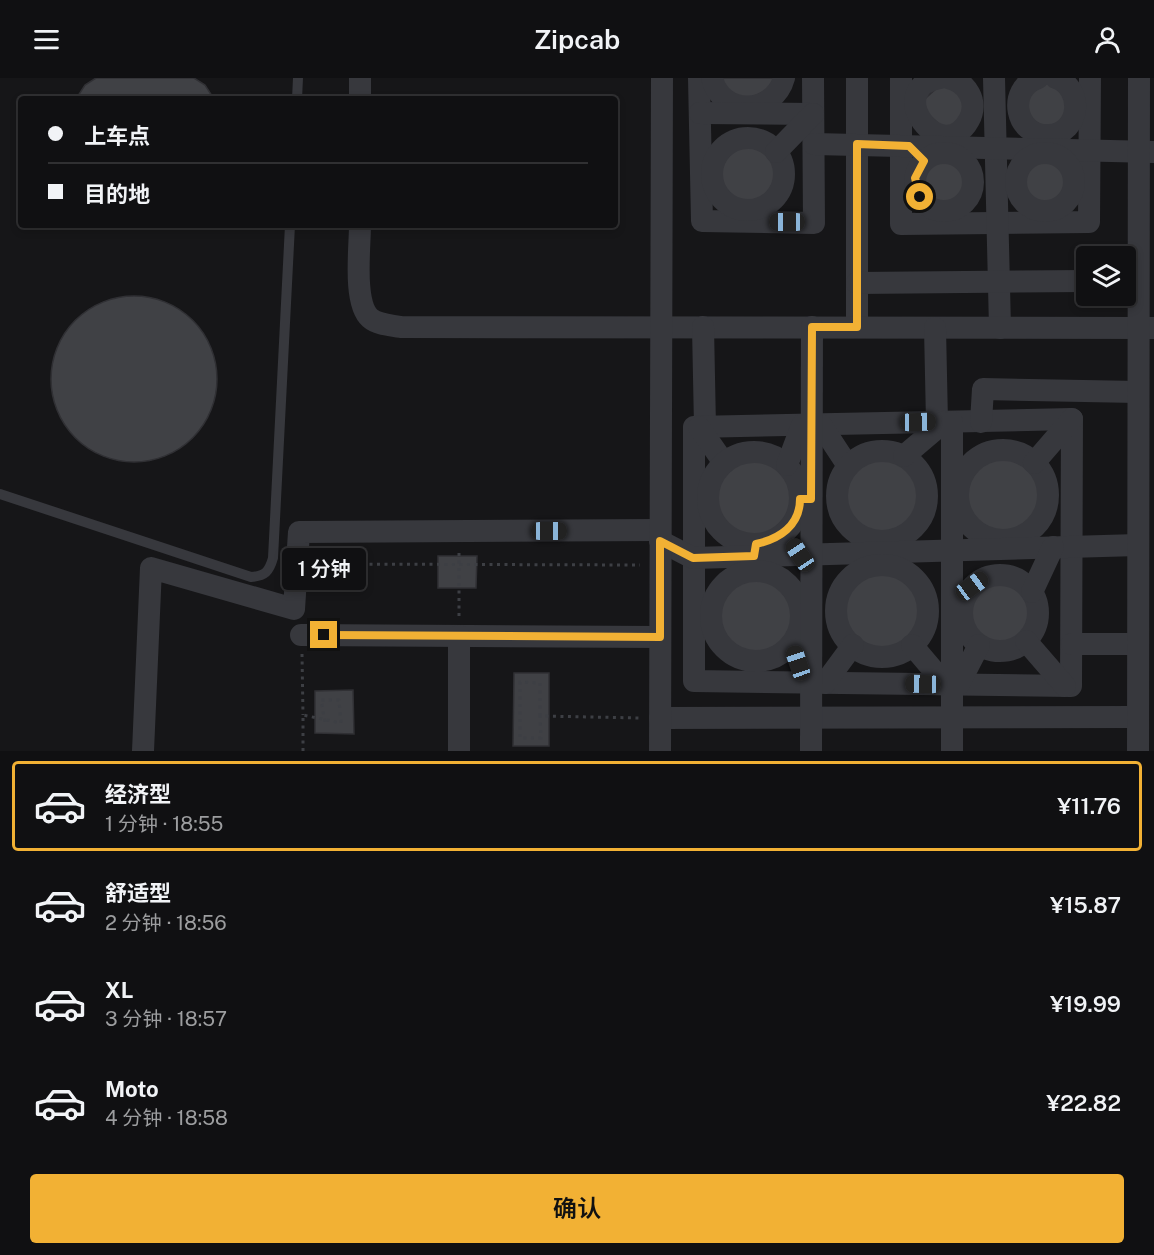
<!DOCTYPE html>
<html lang="zh">
<head>
<meta charset="utf-8">
<style>
  :root { --surface:#101012; --page:#1e1e20; --text:#f1f3f6; --muted:#9c9d9f; --line:#303032; --accent:#f2b134 }
  body { margin:0; font-family:"Public Sans","Noto Sans SC",sans-serif; background:var(--page); color:var(--text); height:100vh; display:flex; flex-direction:column; font-size:22px; white-space:nowrap }
  * { box-sizing:border-box; margin:0 }
  p { font-size:20px; color:var(--muted) }
  .icon { flex:none; width:33px; height:33px; fill:none; stroke:currentColor; stroke-width:2; stroke-linecap:round; stroke-linejoin:round }
  .map { position:relative; height:673px; overflow:hidden }
  .details { display:flex; flex-direction:column; background:var(--surface); flex:1 }
  .details>* { flex:none }
  .top-card { position:absolute; left:18px; top:18px; width:600px; height:132px; border-radius:6px; box-shadow:0 3px 9px #0003,0 0 0 2px var(--line); display:grid; align-content:center; height:132px; padding:0 30px; background:var(--surface) }
  .controls { position:absolute; left:1076px; top:168px; display:grid; gap:12px }
  .controls a { display:grid; place-items:center; width:60px; height:60px; border-radius:6px; background:var(--surface); box-shadow:0 3px 9px #0003,0 0 0 2px var(--line); font-size:30px }
  .end { position:absolute; width:27px; height:27px; margin:-14px; border:8px solid #f2b134; background:#111; box-shadow:0 0 0 3px #111 }
  .from { border-radius:50% }
  .bubble { position:absolute; height:42px; border-radius:6px; background:var(--surface); box-shadow:0 3px 9px #0003,0 0 0 2px var(--line); font-size:20px; font-weight:600; line-height:42px; text-align:center }
  .car { position:absolute; width:18px; height:36px; margin:-18px -9px; border-radius:8px; box-shadow:0 0 4px 2px #0007; background:linear-gradient(#222 24%,#8ab4d8 0 40%,#222 0 76%,#8ab4d8 0 86%,#222 0) }
  .top-card b { display:flex; align-items:center; gap:21px; height:57px; font-size:22px }
  .top-card b+b { border-top:2px solid var(--line) }
  .top-card i { width:15px; height:15px; background:var(--text) }
  ul { padding:10px 0 0; list-style:none }
  li { display:flex; align-items:center; gap:18px; height:90px; margin:0 12px 9px; padding:0 18px; border:3px solid transparent; border-radius:6px }
  li div { flex:1 }
  li b { display:block; font-size:22px }
  li em { font-style:normal; font-weight:600 }
  li.active { border-color:var(--accent) }
  li>.icon { width:54px; height:54px; stroke-width:1.5 }
  .cta { display:flex; gap:12px; margin-top:auto; padding:12px 30px }
  .cta a { flex:1; height:69px; border-radius:6px; background:var(--accent); color:#111; font-size:24px; font-weight:600; line-height:69px; text-align:center }
  header { display:flex; justify-content:space-between; align-items:center; height:78px; padding:0 30px; background:var(--surface); font-size:27px; font-weight:600 }
  .map>svg:first-child { display:block }
</style>
</head>
<body>
<header><svg class="icon" aria-label="menu" viewBox="0 0 24 24"><path d="M4 6h16M4 12h16M4 18h16"/></svg>Zipcab<svg class="icon" aria-label="person" viewBox="0 0 24 24"><circle cx="12" cy="8" r="4"/><path d="M4 21q1-7 8-7t8 7"/></svg></header>
<div class="map">
<svg width="1154" height="673" viewBox="0 0 1154 673">
  <rect width="100%" height="100%" fill="#161618"/>
  <g fill="#404145" stroke="#303034" stroke-width="1.5">
    <path d="M 96,0 L 194,0 L 205,7 L 214,21 L 76,21 L 85,7 Z"/>
    <path d="M 716,0 L 781,0 L 779,6 L 741,25 Z"/>
    <path d="M 947,1 L 971,30 L 948,54 L 918,27 Z"/>
    <path d="M 1049,1 L 1073,29 L 1050,53 L 1022,35 L 1020,25 Z"/>
    <circle cx="748" cy="97" r="33"/>
    <circle cx="944" cy="104" r="26"/>
    <circle cx="1045" cy="104" r="26"/>
    <path d="M 126,147 L 164,147 L 145,151 Z"/>
    <circle cx="134" cy="301" r="83"/>
    <circle cx="1004" cy="417" r="41"/>
    <circle cx="882" cy="418" r="41"/>
    <circle cx="754" cy="420" r="41"/>
    <path d="M 438,478 L 477,478 L 476,510 L 438,510 Z"/>
    <circle cx="884" cy="533" r="41"/>
    <circle cx="757" cy="539" r="41"/>
    <circle cx="1000" cy="535" r="32"/>
    <path d="M 514,595 L 549,595 L 549,668 L 513,668 Z"/>
    <path d="M 353,612 L 354,656 L 315,655 L 315,613 Z"/>
  </g>
  <g fill="none" stroke-linecap="round" stroke-linejoin="round">
    <g stroke="#3d3f44" stroke-width="3" stroke-dasharray="3 4.5" stroke-linecap="butt">
      <path d="M 317,486 L 640,487"/>
      <path d="M 459,538 L 459,473"/>
      <path d="M 302,576 L 303,637"/>
      <path d="M 540,638 L 540,605 L 520,604 L 520,660 L 541,660 L 540,638 L 640,640"/>
      <path d="M 303,673 L 303,637 L 341,645 L 339,622 L 321,622 L 325,644"/>
    </g>
    <g stroke="#37383d" stroke-width="10">
      <path d="M 297,21 L 298,0"/>
      <path d="M 0,416 L 251,499 C 265,498 269,494 273,480 L 290,147"/>
    </g>
    <g stroke="#37383d" stroke-width="22">
      <path d="M 699,0 L 702,143 L 814,145 L 813,0"/>
      <path d="M 712,0 C 721,39 774,37 784,0"/>
      <path d="M 857,0 L 857,249"/>
      <path d="M 901,0 L 901,146 L 1089,144 L 1090,0"/>
      <path d="M 940,0 C 881,11 942,91 969,42 C 979,24 967,4 948,0"/>
      <path d="M 994,0 L 1000,250"/>
      <path d="M 1038,0 C 1006,11 1015,59 1049,57 C 1081,55 1084,10 1056,0"/>
      <path d="M 360,21 L 360,0"/>
      <path d="M 700,35 L 813,36"/>
      <circle cx="748" cy="96" r="36"/>
      <path d="M 814,66 L 1153,74"/>
      <path d="M 776,74 L 813,36"/>
      <circle cx="1045" cy="104" r="29"/>
      <circle cx="944" cy="104" r="29"/>
      <path d="M 360,147 C 360,169 353,225 370,240 C 378,247 391,247 401,249 L 1154,250"/>
      <path d="M 857,205 L 1086,203"/>
      <path d="M 703,249 L 705,349"/>
      <path d="M 935,250 L 937,344"/>
      <path d="M 1072,341 L 1071,608 L 694,603 L 694,349 Z"/>
      <path d="M 981,344 L 983,311 L 1138,314"/>
      <path d="M 821,347 L 848,388"/>
      <path d="M 699,349 L 724,385"/>
      <circle cx="1003" cy="417" r="45"/>
      <circle cx="882" cy="418" r="45"/>
      <circle cx="754" cy="420" r="46"/>
      <path d="M 904,378 L 944,344"/>
      <path d="M 1034,385 L 1072,341"/>
      <path d="M 787,387 L 802,347"/>
      <path d="M 660,463 L 693,480 L 1138,467"/>
      <circle cx="882" cy="533" r="46"/>
      <circle cx="756" cy="538" r="45"/>
      <circle cx="1000" cy="535" r="38"/>
      <path d="M 1032,514 L 1053,469"/>
      <path d="M 301,557 L 660,559"/>
      <path d="M 1026,563 L 1065,608"/>
      <path d="M 1072,566 L 1138,566"/>
      <path d="M 912,567 L 945,606"/>
      <path d="M 825,605 L 853,567"/>
      <path d="M 959,606 L 979,567"/>
      <path d="M 660,640 L 1138,639"/>
      <path d="M 143,673 L 151,490 L 294,531 L 299,454 L 660,452"/>
      <path d="M 459,673 L 459,558"/>
      <path d="M 660,673 L 662,0"/>
      <path d="M 811,673 L 812,249"/>
      <path d="M 952,673 L 952,344"/>
      <path d="M 1138,673 L 1139,0"/>
    </g>
  </g>
  <g fill="none" stroke-linecap="round" stroke-linejoin="round">
    <path stroke="#f2b134" stroke-width="8" d="M 324,557 L 660,559 L 660,463 L 693,480 L 754,478 L 756,466 C 779,461 800,448 800,421 L 811,421 L 812,249 L 857,249 L 857,66 L 909,68 L 924,83 L 915,100 L 920,119"/>
  </g>
</svg>
<div class="controls">
<a><svg class="icon" aria-label="layers" viewBox="0 0 24 24"><path d="M12 4l9 5-9 5-9-5zM3 14l9 5 9-5"/></svg></a>
</div>
<i class="end from" style="left:920px;top:119px"></i>
<i class="end" style="left:324px;top:557px"></i>
<div class="bubble" style="left:282px;top:470px;width:84px">1 分钟</div>
<i class="car" style="left:787px;top:144px;rotate:270deg"></i>
<i class="car" style="left:918px;top:344px;rotate:89deg"></i>
<i class="car" style="left:549px;top:453px;rotate:90deg"></i>
<i class="car" style="left:800px;top:477px;rotate:326deg"></i>
<i class="car" style="left:972px;top:508px;rotate:54deg"></i>
<i class="car" style="left:798px;top:585px;rotate:341deg"></i>
<i class="car" style="left:923px;top:606px;rotate:271deg"></i>
<div class="top-card">
<b><i class="from"></i>上车点</b>
<b><i></i>目的地</b>
</div>
</div>
<section class="details">
<ul>
<li class="active"><svg class="icon" aria-label="car" viewBox="0 0 24 24"><path d="M5 17H2v-5l4-1 3-4h7l3 4 3 1v5h-3M9 17h6M6 11h13"/><circle cx="7" cy="17" r="2"/><circle cx="17" cy="17" r="2"/></svg><div><b>经济型</b><p>1 分钟 · 18:55</p></div><em>¥11.76</em></li>
<li><svg class="icon" aria-label="car" viewBox="0 0 24 24"><path d="M5 17H2v-5l4-1 3-4h7l3 4 3 1v5h-3M9 17h6M6 11h13"/><circle cx="7" cy="17" r="2"/><circle cx="17" cy="17" r="2"/></svg><div><b>舒适型</b><p>2 分钟 · 18:56</p></div><em>¥15.87</em></li>
<li><svg class="icon" aria-label="car" viewBox="0 0 24 24"><path d="M5 17H2v-5l4-1 3-4h7l3 4 3 1v5h-3M9 17h6M6 11h13"/><circle cx="7" cy="17" r="2"/><circle cx="17" cy="17" r="2"/></svg><div><b>XL</b><p>3 分钟 · 18:57</p></div><em>¥19.99</em></li>
<li><svg class="icon" aria-label="car" viewBox="0 0 24 24"><path d="M5 17H2v-5l4-1 3-4h7l3 4 3 1v5h-3M9 17h6M6 11h13"/><circle cx="7" cy="17" r="2"/><circle cx="17" cy="17" r="2"/></svg><div><b>Moto</b><p>4 分钟 · 18:58</p></div><em>¥22.82</em></li>
</ul>
<div class="cta"><a>确认</a></div>
</section>
</body>
</html>
